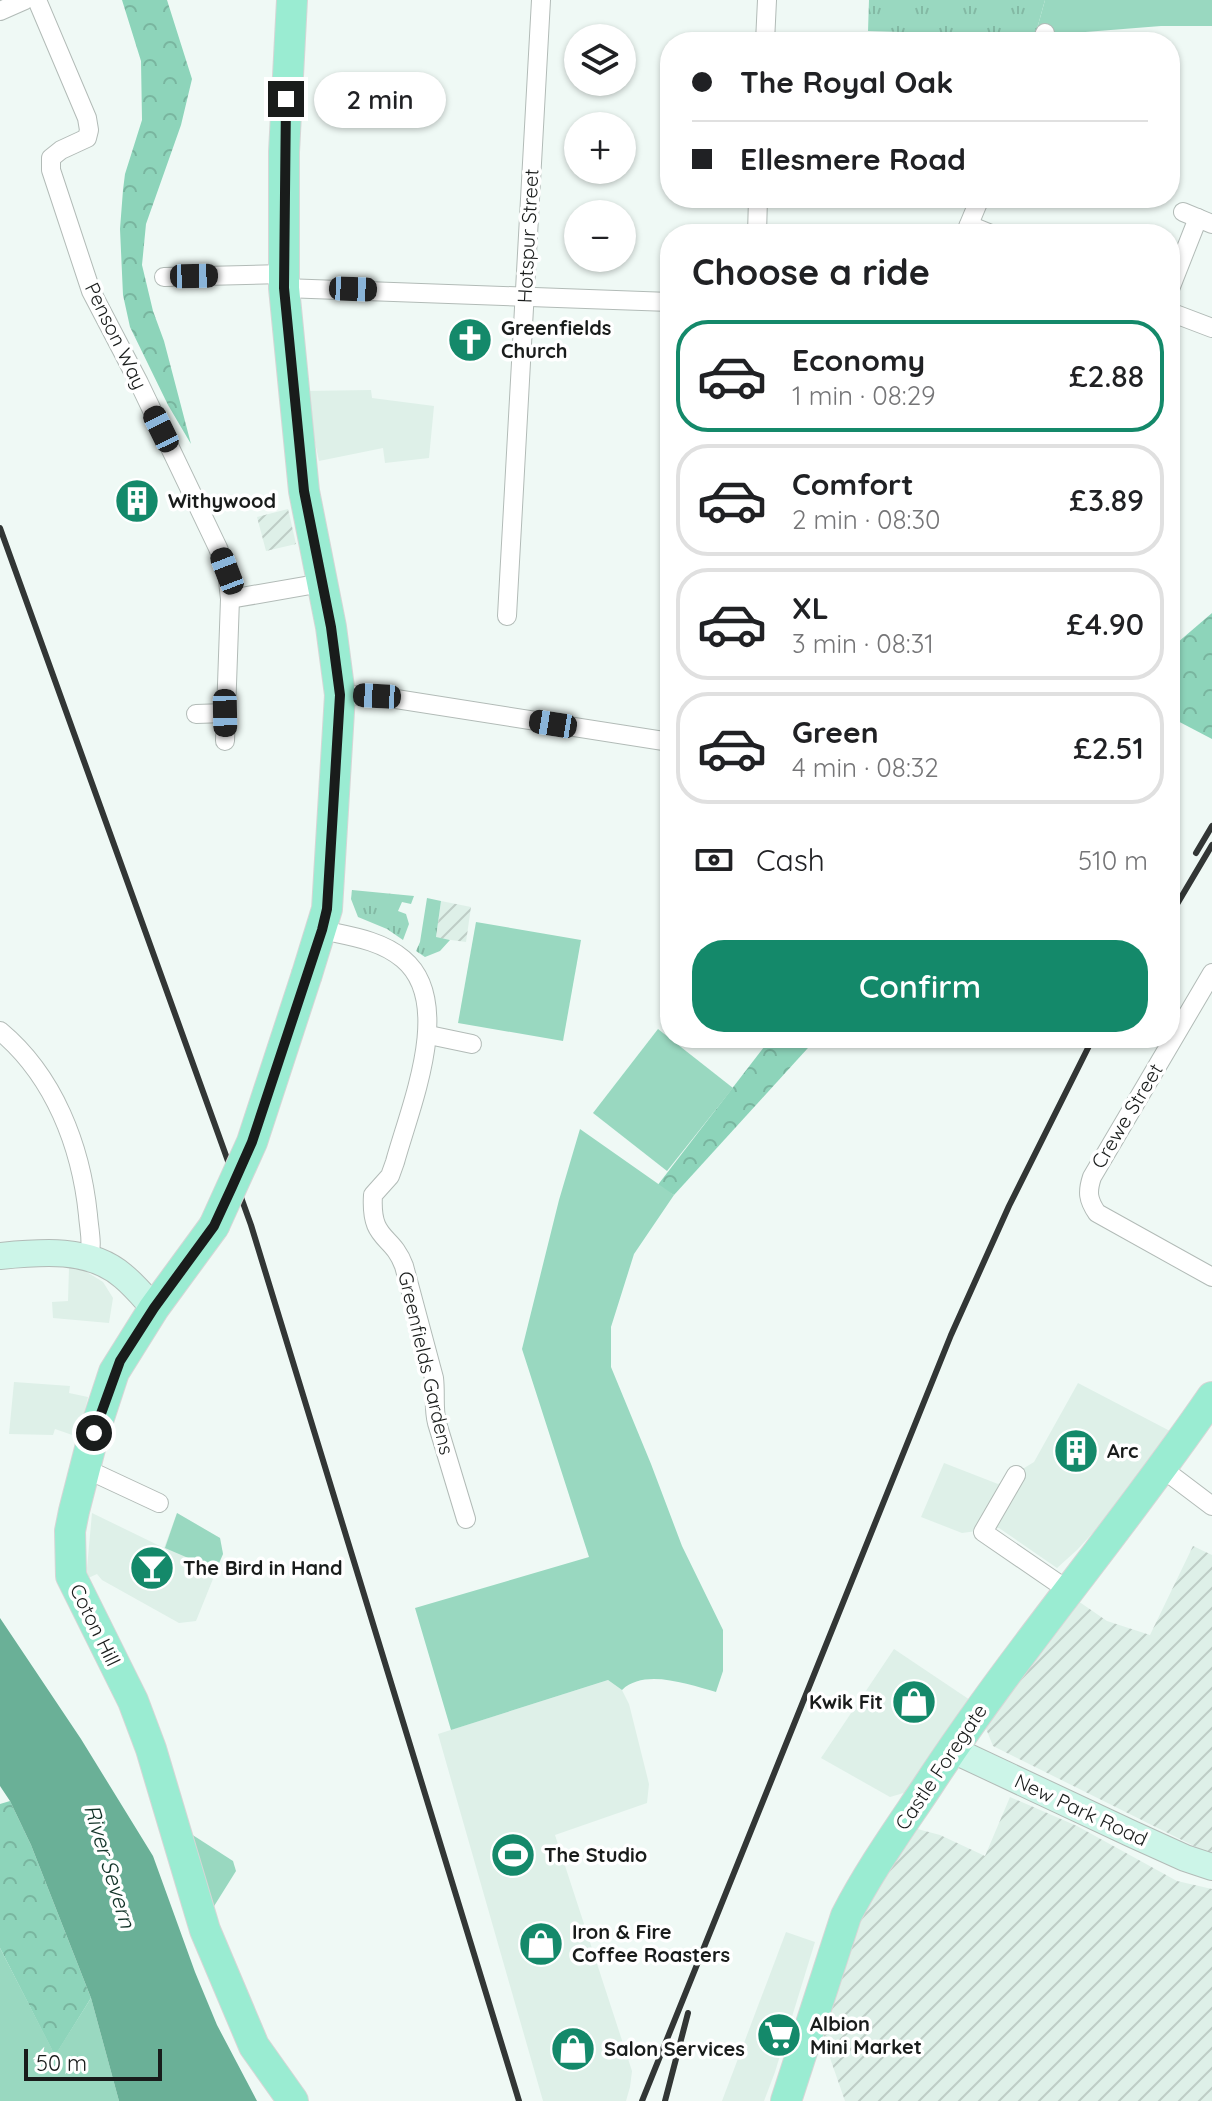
<!DOCTYPE html>
<html lang="en">
<head>
<meta charset="utf-8">
<style>
  :root { --surface:#fff; --page:#f2f2f2; --text:#202124; --muted:#757577; --line:#e0e0e0; --accent:#14896a }
  body { margin:0; font-family:Quicksand,sans-serif; background:var(--page); color:var(--text); height:100vh; display:flex; flex-direction:column; font-size:30px; white-space:nowrap }
  * { box-sizing:border-box; margin:0 }
  p { font-size:26px; color:var(--muted) }
  .icon { flex:none; width:44px; height:44px; fill:none; stroke:currentColor; stroke-width:2; stroke-linecap:round; stroke-linejoin:round }
  .map { position:relative; flex:1; overflow:hidden }
  .panel { position:absolute; left:660px; top:224px; width:520px; height:824px; display:flex; flex-direction:column; background:var(--surface); border-radius:32px; box-shadow:0 2px 6px #0004 }
  .panel>* { flex:none }
  .guide { position:absolute; left:660px; top:32px; width:520px; height:176px; border-radius:32px; box-shadow:0 2px 6px #0004; display:grid; align-content:center; height:176px; padding:0 32px; background:var(--surface) }
  .controls { position:absolute; left:564px; top:24px; display:grid; gap:16px }
  .controls a { display:grid; place-items:center; width:72px; height:72px; border-radius:50%; background:var(--surface); box-shadow:0 2px 6px #0004; font-size:40px }
  .scale { position:absolute; left:24px; bottom:20px; width:138px; box-sizing:border-box; padding-left:8px; border:4px solid #191c1b; border-top:0; font-size:22px; line-height:28px; white-space:nowrap; color:#191c1b; -webkit-text-stroke:6px #fff; paint-order:stroke }
  .end { position:absolute; width:36px; height:36px; margin:-18px; border:10px solid #191c1b; background:#fff; box-shadow:0 0 0 4px #fff }
  .from { border-radius:50% }
  .bubble { position:absolute; height:56px; border-radius:28px; background:var(--surface); box-shadow:0 2px 6px #0004; font-size:26px; font-weight:600; line-height:56px; text-align:center }
  .car { position:absolute; width:24px; height:48px; margin:-24px -12px; border-radius:10px; box-shadow:0 0 6px 2px #0007; background:linear-gradient(#222 24%,#8ab4d8 0 40%,#222 0 76%,#8ab4d8 0 86%,#222 0) }
  .guide b { display:flex; align-items:center; gap:28px; height:76px; font-size:30px }
  .guide b+b { border-top:2px solid var(--line) }
  .guide i { width:20px; height:20px; background:var(--text) }
  ul { padding:0; list-style:none }
  li { display:flex; align-items:center; gap:24px; height:112px; margin:0 16px 12px; padding:0 16px; border:4px solid var(--line); border-radius:32px }
  li div { flex:1 }
  li b { display:block; font-size:30px }
  li em { font-style:normal; font-weight:600 }
  li.current { border-color:var(--accent) }
  li>.icon { width:72px; height:72px; stroke-width:1.5 }
  h2 { padding:0 32px; font-size:36px; line-height:96px }
  .pay { display:flex; align-items:center; gap:20px; height:88px; padding:0 32px; font-size:30px }
  .pay p { margin-inline-start:auto }
  .button { display:flex; gap:16px; margin-top:auto; padding:16px 32px }
  .button a { flex:1; height:92px; border-radius:32px; background:var(--accent); color:#fff; font-size:32px; font-weight:600; line-height:92px; text-align:center }
  .map>svg:first-child { display:block }
</style>
</head>
<body>
<div class="map">
<svg width="1212" height="2101" viewBox="0 0 1212 2101">
  <defs>
    <pattern id="industrial-furrows" width="10" height="10" patternUnits="userSpaceOnUse" patternTransform="scale(2)"><rect width="10" height="10" fill="#def0e8"/><path d="M-1 1l2-2M0 10L10 0M9 11l2-2" fill="none" stroke="#becdc6"/></pattern>
    <pattern id="grass-tufts" width="24" height="20" patternUnits="userSpaceOnUse" patternTransform="scale(2)"><rect width="24" height="20" fill="#99d8c0"/><path d="M3 7l-1-3M5 7V3M7 7l1-3M15 17l-1-3M17 17v-4M19 17l1-3" fill="none" stroke="#83b9a4"/></pattern>
    <pattern id="forest-crowns" width="20" height="18" patternUnits="userSpaceOnUse" patternTransform="scale(2)"><rect width="20" height="18" fill="#8dd4ba"/><path d="M2 6a3 3 0 1 1 6 0M12 15a3 3 0 1 1 6 0" fill="none" stroke="#79b59f"/></pattern>
  </defs>
  <rect width="100%" height="100%" fill="#eff9f5"/>
  <g fill="#def0e8">
    <path d="M 371,390 L 372,398 L 434,406 L 429,458 L 385,463 L 383,448 L 319,461 L 304,391 Z"/>
    <path d="M 69,1268 L 82,1269 L 103,1282 L 113,1298 L 109,1323 L 53,1318 L 52,1302 L 68,1301 Z"/>
    <path d="M 14,1382 L 70,1386 L 69,1393 L 88,1397 L 78,1437 L 55,1429 L 53,1435 L 9,1434 Z"/>
    <path d="M 1078,1383 L 1170,1431 L 1116,1508 L 1077,1550 L 1057,1568 L 999,1528 L 962,1533 L 921,1517 L 944,1463 L 998,1484 L 1034,1462 Z"/>
    <path d="M 92,1513 L 164,1548 L 177,1513 L 220,1538 L 223,1554 L 196,1621 L 179,1623 L 102,1580 L 97,1574 L 86,1579 Z"/>
    <path d="M 894,1649 L 970,1700 L 907,1792 L 890,1797 L 821,1758 Z"/>
    <path d="M 608,1680 L 622,1690 L 629,1704 L 649,1784 L 647,1803 L 555,1835 L 632,2071 L 630,2087 L 626,2101 L 543,2101 L 438,1734 Z"/>
    <path d="M 786,1932 L 815,1942 L 775,2072 L 764,2101 L 722,2101 Z"/>
  </g>
  <g fill="url(#industrial-furrows)">
    <path d="M 288,509 L 296,544 L 266,551 L 257,517 Z"/>
    <path d="M 441,901 L 471,907 L 466,942 L 436,938 Z"/>
    <path d="M 1193,1546 L 1212,1555 L 1212,1855 L 993,1746 L 985,1726 L 1078,1601 L 1107,1621 L 1150,1635 Z"/>
    <path d="M 1010,1797 L 1077,1826 L 1177,1881 L 1212,1889 L 1212,2101 L 845,2101 L 823,2038 L 852,1942 L 868,1900 L 910,1827 L 940,1835 L 985,1856 Z"/>
  </g>
  <g fill="url(#grass-tufts)">
    <path d="M 869,0 L 1045,0 L 1035,36 L 868,31 Z"/>
    <path d="M 352,890 L 414,896 L 411,904 L 402,902 L 398,911 L 406,914 L 409,924 L 403,940 L 387,929 L 358,917 L 351,899 Z"/>
    <path d="M 427,898 L 441,901 L 436,937 L 450,940 L 440,951 L 425,957 L 416,951 L 420,942 Z"/>
  </g>
  <g fill="url(#forest-crowns)">
    <path d="M 122,0 L 167,0 L 192,79 L 181,125 L 146,224 L 142,265 L 153,311 L 164,341 L 191,444 L 168,405 L 130,327 L 123,295 L 120,229 L 123,190 L 125,174 L 142,120 L 141,61 Z"/>
    <path d="M 1212,613 L 1212,739 L 1170,717 L 1170,649 Z"/>
    <path d="M 771,1038 L 817,1038 L 674,1195 L 657,1186 Z"/>
    <path d="M 10,1801 L 31,1845 L 91,1998 L 55,2056 L 0,1948 L 0,1804 Z"/>
  </g>
  <g fill="#99d8c0">
    <path d="M 1045,0 L 1212,0 L 1212,26 L 1161,26 L 1035,36 Z"/>
    <path d="M 476,922 L 581,940 L 563,1041 L 458,1023 Z"/>
    <path d="M 658,1029 L 733,1088 L 667,1171 L 593,1113 Z"/>
    <path d="M 580,1129 L 674,1195 L 634,1254 L 611,1327 L 611,1367 L 651,1464 L 682,1546 L 723,1630 L 723,1671 L 716,1692 C 689,1685 645,1668 622,1690 L 608,1680 L 451,1730 L 415,1608 L 589,1557 L 522,1349 L 559,1200 Z"/>
    <path d="M 177,1513 L 220,1538 L 223,1554 L 216,1570 L 165,1548 Z"/>
    <path d="M 188,1832 L 233,1861 L 236,1871 L 211,1911 Z"/>
    <path d="M 0,1948 L 55,2055 L 91,1998 L 119,2101 L 0,2101 Z"/>
  </g>
  <path fill="#6ab097" d="M 0,1618 L 81,1739 L 153,1856 L 195,1972 L 217,2025 L 257,2101 L 119,2101 L 91,1998 L 31,1845 L 10,1801 L 0,1786 Z"/>
  <g fill="none" stroke-linecap="round" stroke-linejoin="round">
    <g stroke="#b2bbb7" stroke-width="20">
      <g id="street">
        <path d="M 37,0 L 87,118 L 89,130 L 87,138 L 61,150 L 51,158 L 51,170 L 91,291 L 139,383 L 218,548 L 227,571 L 230,599 L 322,583"/>
        <path d="M 0,11 L 25,0"/>
        <path d="M 765,42 L 767,0"/>
        <path d="M 1042,42 L 1045,33"/>
        <path d="M 1183,212 L 1212,224"/>
        <path d="M 969,225 L 991,234"/>
        <path d="M 757,234 L 758,198"/>
        <path d="M 965,234 L 980,198"/>
        <path d="M 164,277 L 283,274"/>
        <path d="M 284,288 L 670,302"/>
        <path d="M 1170,289 L 1198,218"/>
        <path d="M 1170,312 L 1212,328"/>
        <path d="M 507,616 L 541,0"/>
        <path d="M 340,695 L 377,696 L 670,742"/>
        <path d="M 196,714 L 225,713"/>
        <path d="M 225,741 L 230,599"/>
        <path d="M 322,930 C 349,936 381,940 403,959 C 455,1002 410,1107 395,1162 L 390,1176 L 373,1195 C 370,1242 392,1233 404,1266 L 434,1378 C 436,1394 433,1408 437,1423 L 466,1519"/>
        <path d="M 1212,973 L 1092,1177 C 1087,1192 1088,1200 1097,1213 L 1212,1277"/>
        <path d="M 0,1031 C 54,1076 81,1146 88,1215 C 89,1229 93,1244 89,1258"/>
        <path d="M 429,1035 L 472,1044"/>
        <path d="M 84,1468 L 159,1503"/>
        <path d="M 1163,1469 L 1212,1506"/>
        <path d="M 1016,1475 L 983,1532 L 1069,1591"/>
      </g>
    </g>
    <g stroke="#b2bbb7" stroke-width="28">
      <g id="secondary">
        <path d="M 0,1256 C 40,1252 90,1247 123,1276 C 134,1285 144,1297 154,1308"/>
        <path d="M 951,1749 L 1132,1834 L 1185,1858 L 1212,1867"/>
      </g>
    </g>
    <g stroke="#d6d6d6" stroke-width="32">
      <g id="primary">
        <path d="M 292,0 L 284,152 L 284,288 L 304,491 L 331,627 L 340,695 L 327,909 L 307,974"/>
        <path d="M 214,1226 L 154,1308 L 114,1372 L 94,1433 L 74,1511 L 70,1531 L 71,1576 L 133,1701 L 151,1749 L 205,1930 L 254,2046 L 293,2101"/>
        <path d="M 786,2101 L 846,1916 C 869,1871 899,1829 927,1787 C 1015,1652 1121,1530 1212,1397"/>
      </g>
    </g>
    <use href="#street" stroke="#fff" stroke-width="18"/>
    <use href="#secondary" stroke="#ccf5e8" stroke-width="26"/>
    <use href="#primary" stroke="#9aecd2" stroke-width="30"/>
    <g stroke="#323635" stroke-width="6">
      <path d="M 0,528 L 251,1225 L 519,2101"/>
      <path d="M 1196,853 L 1212,826"/>
      <path d="M 1170,916 L 1212,845"/>
      <path d="M 642,2101 L 951,1335 L 1009,1206 L 1093,1038"/>
      <path d="M 665,2101 L 688,2013"/>
    </g>
    <g stroke="#d6d6d6" stroke-width="32" stroke-linecap="butt">
      <path id="primary-bridge" d="M 214,1226 L 252,1142 L 307,974"/>
    </g>
    <use href="#primary-bridge" stroke="#9aecd2" stroke-width="30"/>
  </g>
  <g fill="none" stroke-linecap="round" stroke-linejoin="round">
    <path stroke="#191c1b" stroke-width="10" d="M 94,1433 L 120,1361 L 154,1308 L 214,1226 L 232,1187 L 252,1142 L 322,930 L 327,909 L 340,695 L 331,627 L 304,491 L 284,288 L 286,99"/>
  </g>
  <defs>
    <g id="church-disc" transform="scale(2.3)"><circle r="9.5" fill="#14896a" stroke="#fff"/><path d="M-1.2-6h2.4v3.5h3.3v2.4h-3.3V6h-2.4V-.1h-3.3v-2.4h3.3Z" fill="#fff"/></g>
    <g id="building-disc" transform="scale(2.3)"><circle r="9.5" fill="#14896a" stroke="#fff"/><path d="M-4-6H4V6H1V3H-1V6H-4ZM-2.5-4.3h1.7v1.8h-1.7ZM.8-4.3h1.7v1.8H.8ZM-2.5-1h1.7V.8h-1.7ZM.8-1h1.7V.8H.8Z" fill="#fff"/></g>
    <g id="bar-disc" transform="scale(2.3)"><circle r="9.5" fill="#14896a" stroke="#fff"/><path d="M-6-5H6L.8 .8V4.5H3.5V6h-7V4.5H-.8V.8Z" fill="#fff"/></g>
    <g id="shop-disc" transform="scale(2.3)"><circle r="9.5" fill="#14896a" stroke="#fff"/><path d="M-5-2.5h2.3a2.7 3.5 0 0 1 5.4 0H5L5.5 6h-11ZM-1.5-2.5h3a1.5 2.3 0 0 0-3 0Z" fill="#fff"/></g>
    <g id="stadium-disc" transform="scale(2.3)"><circle r="9.5" fill="#14896a" stroke="#fff"/><path d="M0-5a6.5 5 0 1 0 0 10a6.5 5 0 1 0 0-10ZM-3.5-1.8h7v3.6h-7Z" fill="#fff"/></g>
    <g id="supermarket-disc" transform="scale(2.3)"><circle r="9.5" fill="#14896a" stroke="#fff"/><path d="M-6-5.5h2.5l.6 2H6L4.5 2H-2.5L-4.4-4H-6ZM-1.5 3.2a1.3 1.3 0 1 0 .1 0ZM3 3.2a1.3 1.3 0 1 0 .1 0Z" fill="#fff"/></g>
  </defs>
  <g fill-rule="evenodd">
    <use href="#church-disc" x="470" y="340"/>
    <use href="#building-disc" x="137" y="501"/>
    <use href="#building-disc" x="1076" y="1451"/>
    <use href="#bar-disc" x="152" y="1568"/>
    <use href="#shop-disc" x="914" y="1702"/>
    <use href="#stadium-disc" x="513" y="1855"/>
    <use href="#shop-disc" x="541" y="1944"/>
    <use href="#supermarket-disc" x="779" y="2035"/>
    <use href="#shop-disc" x="573" y="2049"/>
  </g>
  <g text-anchor="middle" stroke-width="7" stroke-linejoin="round" paint-order="stroke">
    <g font-size="20" fill="#191c1b" stroke="#fff">
      <text transform="translate(528 236) rotate(-87)" y="7">Hotspur Street</text>
      <text transform="translate(116 336) rotate(64)" y="7">Penson Way</text>
      <text transform="translate(1127 1116) rotate(-59)" y="7">Crewe Street</text>
      <text transform="translate(426 1363) rotate(77)" y="7">Greenfields Gardens</text>
      <text transform="translate(95 1625) rotate(64)" y="7">Coton Hill</text>
      <text transform="translate(941 1767) rotate(-56)" y="7">Castle Foregate</text>
      <text transform="translate(1081 1810) rotate(25)" y="7">New Park Road</text>
    </g>
    <g font-size="20" font-weight="bold" fill="#191c1b" stroke="#fff" text-anchor="start">
      <text x="501" y="335">Greenfields<tspan x="501" dy="23">Church</tspan></text>
      <text x="168" y="508">Withywood</text>
      <text x="1107" y="1458">Arc</text>
      <text x="183" y="1575">The Bird in Hand</text>
      <text x="883" y="1709" text-anchor="end">Kwik Fit</text>
      <text x="544" y="1862">The Studio</text>
      <text x="572" y="1939">Iron &amp; Fire<tspan x="572" dy="23">Coffee Roasters</tspan></text>
      <text x="810" y="2031">Albion<tspan x="810" dy="23">Mini Market</tspan></text>
      <text x="604" y="2056">Salon Services</text>
    </g>
    <g font-size="22" font-style="italic" fill="#133429" stroke="#fff">
      <text transform="translate(110 1866) rotate(73)" y="8">River Severn</text>
    </g>
  </g>
</svg>
<div class="controls">
<a><svg class="icon" aria-label="layers" viewBox="0 0 24 24"><path d="M12 4l9 5-9 5-9-5zM3 14l9 5 9-5"/></svg></a>
<a>+</a>
<a>−</a>
</div>
<div class="scale">50 m</div>
<i class="end from" style="left:94px;top:1433px"></i>
<i class="end" style="left:286px;top:99px"></i>
<div class="bubble" style="left:314px;top:72px;width:132px">2 min</div>
<i class="car" style="left:194px;top:276px;rotate:89deg"></i>
<i class="car" style="left:353px;top:289px;rotate:92deg"></i>
<i class="car" style="left:161px;top:429px;rotate:334deg"></i>
<i class="car" style="left:227px;top:571px;rotate:339deg"></i>
<i class="car" style="left:377px;top:696px;rotate:273deg"></i>
<i class="car" style="left:225px;top:713px;rotate:179deg"></i>
<i class="car" style="left:553px;top:724px;rotate:279deg"></i>
<div class="guide">
<b><i class="from"></i>The Royal Oak</b>
<b><i></i>Ellesmere Road</b>
</div>
<section class="panel">
<h2>Choose a ride</h2>
<ul>
<li class="current"><svg class="icon" aria-label="car" viewBox="0 0 24 24"><path d="M5 17H2v-5l4-1 3-4h7l3 4 3 1v5h-3M9 17h6M6 11h13"/><circle cx="7" cy="17" r="2"/><circle cx="17" cy="17" r="2"/></svg><div><b>Economy</b><p>1 min · 08:29</p></div><em>£2.88</em></li>
<li><svg class="icon" aria-label="car" viewBox="0 0 24 24"><path d="M5 17H2v-5l4-1 3-4h7l3 4 3 1v5h-3M9 17h6M6 11h13"/><circle cx="7" cy="17" r="2"/><circle cx="17" cy="17" r="2"/></svg><div><b>Comfort</b><p>2 min · 08:30</p></div><em>£3.89</em></li>
<li><svg class="icon" aria-label="car" viewBox="0 0 24 24"><path d="M5 17H2v-5l4-1 3-4h7l3 4 3 1v5h-3M9 17h6M6 11h13"/><circle cx="7" cy="17" r="2"/><circle cx="17" cy="17" r="2"/></svg><div><b>XL</b><p>3 min · 08:31</p></div><em>£4.90</em></li>
<li><svg class="icon" aria-label="car" viewBox="0 0 24 24"><path d="M5 17H2v-5l4-1 3-4h7l3 4 3 1v5h-3M9 17h6M6 11h13"/><circle cx="7" cy="17" r="2"/><circle cx="17" cy="17" r="2"/></svg><div><b>Green</b><p>4 min · 08:32</p></div><em>£2.51</em></li>
</ul>
<div class="pay"><svg class="icon" aria-label="cash" viewBox="0 0 24 24"><path d="M3 7h18v10H3z"/><circle cx="12" cy="12" r="2"/></svg>Cash<p>510 m</p></div>
<div class="button"><a>Confirm</a></div>
</section>
</div>
</body>
</html>
